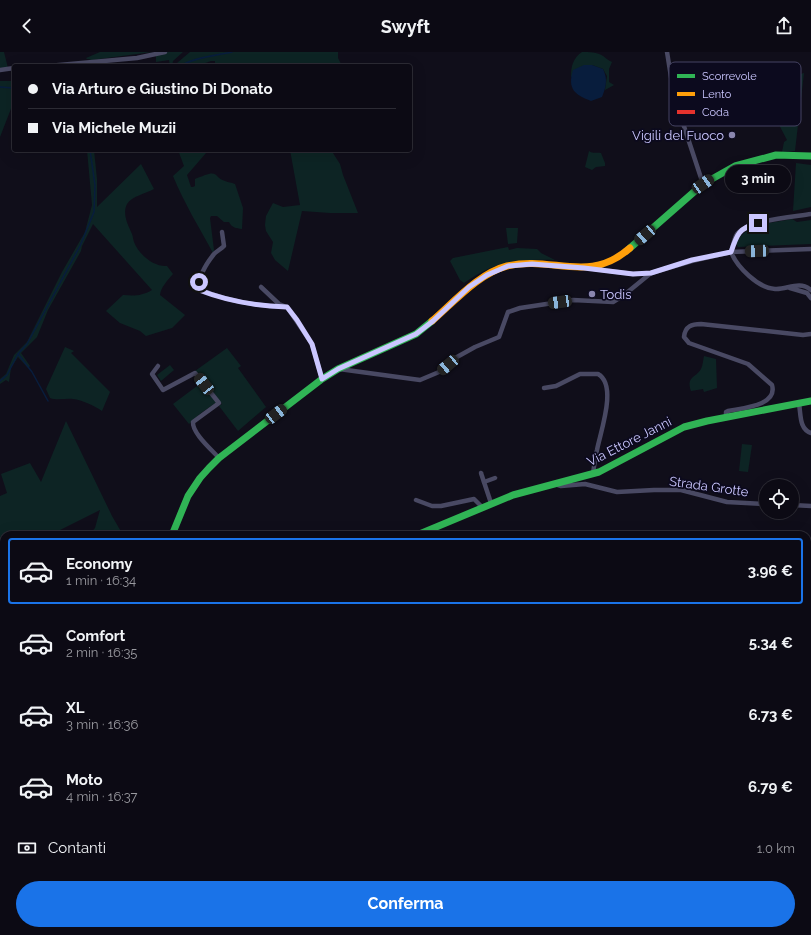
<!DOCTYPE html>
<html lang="it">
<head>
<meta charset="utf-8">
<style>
  :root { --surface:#0c0a14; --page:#15131d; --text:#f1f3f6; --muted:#9a9aa0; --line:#2c2b34; --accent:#1a73e8 }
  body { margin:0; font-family:Raleway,sans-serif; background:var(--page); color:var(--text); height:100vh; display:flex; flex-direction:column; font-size:15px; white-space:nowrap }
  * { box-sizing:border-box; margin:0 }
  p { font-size:13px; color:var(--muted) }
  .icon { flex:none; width:22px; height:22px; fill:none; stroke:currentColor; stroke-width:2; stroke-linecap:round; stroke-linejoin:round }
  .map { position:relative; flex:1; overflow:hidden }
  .side { position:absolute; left:0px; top:479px; width:811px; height:404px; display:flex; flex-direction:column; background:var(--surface); border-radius:12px 12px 0 0; box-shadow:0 4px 16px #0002,0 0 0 1px var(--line) }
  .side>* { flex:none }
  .banner { position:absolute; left:12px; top:12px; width:400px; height:88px; border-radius:4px; box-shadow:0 4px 16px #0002,0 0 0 1px var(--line); display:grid; align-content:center; height:88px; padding:0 16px; background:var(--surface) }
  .controls { position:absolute; left:759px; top:427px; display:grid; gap:8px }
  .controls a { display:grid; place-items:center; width:40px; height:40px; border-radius:50%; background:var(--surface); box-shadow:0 4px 16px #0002,0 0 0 1px var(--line); font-size:20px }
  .end { position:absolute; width:18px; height:18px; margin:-9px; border:5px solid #cbc7ff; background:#111; box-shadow:0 0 0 2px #111 }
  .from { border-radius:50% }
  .bubble { position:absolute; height:28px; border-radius:14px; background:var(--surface); box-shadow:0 4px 16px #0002,0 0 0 1px var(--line); font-size:13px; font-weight:700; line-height:28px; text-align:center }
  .car { position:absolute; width:12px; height:24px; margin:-12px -6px; border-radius:5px; box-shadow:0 0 3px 1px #0007; background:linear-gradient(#222 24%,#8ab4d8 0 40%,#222 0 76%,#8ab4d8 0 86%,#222 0) }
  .banner b { display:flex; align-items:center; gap:14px; height:38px; font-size:15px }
  .banner b+b { border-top:1px solid var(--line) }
  .banner i { width:10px; height:10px; background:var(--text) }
  ul { padding:7px 0 0; list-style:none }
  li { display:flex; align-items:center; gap:12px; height:66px; margin:0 8px 6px; padding:0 8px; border:2px solid transparent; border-radius:4px }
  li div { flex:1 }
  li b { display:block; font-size:15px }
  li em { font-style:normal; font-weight:700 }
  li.selected { border-color:var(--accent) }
  li>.icon { width:36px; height:36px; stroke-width:1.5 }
  .pay { display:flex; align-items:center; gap:10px; height:44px; padding:0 16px; font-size:15px }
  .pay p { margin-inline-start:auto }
  .action { display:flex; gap:8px; margin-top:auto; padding:8px 16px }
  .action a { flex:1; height:46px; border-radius:24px; background:var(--accent); color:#fff; font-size:16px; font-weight:700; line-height:46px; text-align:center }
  header { display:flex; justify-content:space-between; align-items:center; height:52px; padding:0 16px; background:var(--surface); font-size:18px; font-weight:700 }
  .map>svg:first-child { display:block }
</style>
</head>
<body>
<header><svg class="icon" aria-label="back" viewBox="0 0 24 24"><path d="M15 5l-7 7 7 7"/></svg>Swyft<svg class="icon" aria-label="share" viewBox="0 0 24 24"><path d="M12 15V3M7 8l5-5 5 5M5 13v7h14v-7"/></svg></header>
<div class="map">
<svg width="811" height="883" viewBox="0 0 811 883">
  <rect width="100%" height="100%" fill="#100e1a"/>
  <g fill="#0d2424">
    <path d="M 0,0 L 4,0 L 8,16 L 0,17 Z"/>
    <path d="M 100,0 L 152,0 L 92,8 L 87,7 L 86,6 Z"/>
    <path d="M 168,0 L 183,0 L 173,9 L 172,14 L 170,14 L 169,8 L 156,10 L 156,4 Z"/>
    <path d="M 190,0 L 338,0 L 338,6 L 342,14 L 215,14 L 215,9 L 211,9 L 197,14 L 176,14 L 177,11 Z"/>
    <path d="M 582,0 C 588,0 598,0 603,4 C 607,7 608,8 612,10 L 609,17 L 609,30 L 614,33 L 605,38 L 607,24 L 603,17 L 592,13 L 571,25 C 571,14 573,6 582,0 Z"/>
    <path d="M 804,21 L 795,99 L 782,100 L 784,90 L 787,88 L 765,46 L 725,43 L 724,39 L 766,32 Z"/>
    <path d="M 0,29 L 14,29 L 14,49 L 0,85 Z"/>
    <path d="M 87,98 L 94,98 L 97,127 L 97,155 L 141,112 L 154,137 C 145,142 132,144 127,152 C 122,162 128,173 132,182 C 133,185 133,187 134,190 C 139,203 154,215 167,214 L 173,222 C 167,229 161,235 160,243 L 185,263 L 172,276 L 146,284 L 140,279 L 120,271 L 106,259 L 123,243 C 134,244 142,244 152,238 L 93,172 L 82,194 L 81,199 L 48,258 L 37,285 L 21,301 L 30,314 L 28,316 L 18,305 L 11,316 L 9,330 L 6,328 L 0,332 L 0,327 L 6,322 L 14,303 L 27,290 L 62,220 L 85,180 L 92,153 Z"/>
    <path d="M 178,98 L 205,98 L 206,101 L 187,123 L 191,135 L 193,135 L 195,134 L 195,127 C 199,125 201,125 205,123 C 218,118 215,126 225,129 C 229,131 231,130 235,132 L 243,156 L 242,177 C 236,176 232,176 229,170 L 224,170 L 217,164 L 211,164 L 210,166 L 214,198 L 213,201 C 199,175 184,151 173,124 L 184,114 Z"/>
    <path d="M 290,98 L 331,98 L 340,112 L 343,123 L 358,161 L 330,161 L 302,159 L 288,219 L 275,208 L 271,201 L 273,190 L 266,179 L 265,173 L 266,164 L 273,151 L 283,155 L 300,153 Z"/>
    <path d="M 589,99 C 593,102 597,100 601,101 L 605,111 L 605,114 L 596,115 L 592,118 L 585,115 Z"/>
    <path d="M 796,111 L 811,113 L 811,155 L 793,159 Z"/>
    <path d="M 792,167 L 797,170 L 811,168 L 811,192 L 738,195 L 736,192 C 744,171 774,171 792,167 Z"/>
    <path d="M 506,176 L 518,176 L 517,191 L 508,192 Z"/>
    <path d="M 508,195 L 509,198 L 517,196 L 537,197 L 541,201 L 555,208 C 517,207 497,208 464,231 L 460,228 L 450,209 L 453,206 Z"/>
    <path d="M 65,295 L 74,299 L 71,301 L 110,340 L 102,359 C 95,354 82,348 73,347 C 65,346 58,349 50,346 L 46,337 Z"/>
    <path d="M 227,296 L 241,314 L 238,316 L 266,355 L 238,379 L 219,354 L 222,352 L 195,319 Z"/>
    <path d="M 704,304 L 716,307 L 717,336 L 704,340 L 703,337 L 691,339 C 686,324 696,326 701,317 C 703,313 703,308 704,304 Z"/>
    <path d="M 170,313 L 174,318 L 161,329 L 157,323 Z"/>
    <path d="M 201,331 L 217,350 L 201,361 L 189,372 L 173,352 Z"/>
    <path d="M 66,369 L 112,464 L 123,483 L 89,483 L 95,476 L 100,458 L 50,483 L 4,483 L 4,506 L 0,508 L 0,444 L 7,441 L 1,422 L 30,411 L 41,430 Z"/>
    <path d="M 742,392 L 752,393 L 748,420 L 739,419 Z"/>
    <path d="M 0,633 L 4,633 L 4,655 L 0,656 Z"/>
    <path d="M 143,879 L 224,879 L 228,883 L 141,883 Z"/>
  </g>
  <path fill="#081d3d" d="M 584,13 L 592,13 L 603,17 C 608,27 606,35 602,45 L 591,49 C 575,43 567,37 573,18 Z"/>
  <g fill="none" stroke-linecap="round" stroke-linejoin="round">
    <g stroke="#081d3d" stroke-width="1.5">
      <path d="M 181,14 C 191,6 219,3 232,0"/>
      <path d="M 0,35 L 14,36"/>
      <path d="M 18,302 L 32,320 L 48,349"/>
      <path d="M 0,329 L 7,323 L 18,302 L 27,292 L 80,194 L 94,160 L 95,133 L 90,98"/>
    </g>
    <g stroke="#494963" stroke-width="4.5">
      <path d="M 667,0 L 674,44 L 703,132"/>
      <path d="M 48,14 L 137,6 L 165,0"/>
      <path d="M 0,18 L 14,16"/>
      <path d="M 222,180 L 224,194 C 221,197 217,199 214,202 C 206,212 198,225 199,237 C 226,249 258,254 287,255 L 312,292 L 322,327"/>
      <path d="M 731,200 C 737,215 758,236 775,237 C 787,238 799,228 811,238"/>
      <path d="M 731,200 C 733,195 734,186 737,182 C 748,168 793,165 811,162"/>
      <path d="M 594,217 L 633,222 L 651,221 L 692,209 L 731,200 L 811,197"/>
      <path d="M 261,235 L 279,252 L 284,254"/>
      <path d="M 790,236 L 807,241 L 811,246"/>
      <path d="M 158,314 L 152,322 L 163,338 L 195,321 L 219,351 L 193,370 C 192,381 212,398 219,406"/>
      <path d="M 339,317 L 420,328 L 439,320 L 457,305 L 475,295 L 499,285 L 508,260 L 520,256 L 573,248 L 613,250 L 624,243 L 651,221"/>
      <path d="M 544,336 L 556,334 L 580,322 L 598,322 C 618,333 600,381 597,398 C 595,406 594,414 593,422"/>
      <path d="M 799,352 C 801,362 799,377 811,381"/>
      <path d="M 726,366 L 726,360 L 728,359 C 742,356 778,354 772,333 L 748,312 L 689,291 L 684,285 C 685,274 692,272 701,272 L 803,283 L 811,282"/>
      <path d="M 481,421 L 491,451"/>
      <path d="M 484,430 L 495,426"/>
      <path d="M 555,432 L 561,434 L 585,432 L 617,440 L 654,438 L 681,438 L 727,450 L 766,452"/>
      <path d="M 416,448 L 432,454 L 441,454 L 474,447 L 482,455"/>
      <path d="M 792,453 L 811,454"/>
      <path d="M 0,610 L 4,614"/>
      <path d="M 0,645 L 4,644"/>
      <path d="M 0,744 L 4,745"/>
      <path d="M 0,879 L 9,879"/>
      <path d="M 411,883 L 417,879"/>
    </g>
    <g stroke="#30b455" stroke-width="7">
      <path d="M 630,196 L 703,132 L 735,114 L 776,103 L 811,104"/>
      <path d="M 172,483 L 188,444 L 200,426 L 209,416 L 219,406 L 322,327 L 338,317 L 416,282 L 432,269"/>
      <path d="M 417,483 L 513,443 L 599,420 L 684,375 L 707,369 L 811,349"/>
      <path d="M 0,668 L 4,676 L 0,684"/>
      <path d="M 0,691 L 4,690"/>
    </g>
    <g stroke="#ff9f0a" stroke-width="7">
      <path d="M 432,269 C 453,251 479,221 507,214 C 553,203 588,233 630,196"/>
      <path d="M 0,658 L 4,657"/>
      <path d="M 0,791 L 4,791"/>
    </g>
    <path stroke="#e5322d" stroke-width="7" d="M 807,860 L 811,861"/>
  </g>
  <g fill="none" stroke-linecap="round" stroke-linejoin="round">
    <path stroke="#cbc7ff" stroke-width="5" d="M 199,230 L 199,238 C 227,249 258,254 287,255 L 297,268 L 312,292 L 322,327 L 338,317 L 416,282 L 433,269 L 469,235 L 487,223 L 508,214 L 532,212 L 584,216 L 633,222 L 651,221 L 692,208 L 731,200 C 737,182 739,176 758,171"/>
  </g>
  <g fill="#8a86af" stroke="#0c0a1e" stroke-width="1.5">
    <circle cx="732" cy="83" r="4"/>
    <circle cx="592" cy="242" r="4"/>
  </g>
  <g text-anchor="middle" stroke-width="3.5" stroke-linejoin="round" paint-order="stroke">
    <g font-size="13" fill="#cbc7ff" stroke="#0c0a1e" text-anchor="end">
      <text x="724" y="88">Vigili del Fuoco</text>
      <text x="600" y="247" text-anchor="start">Todis</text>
    </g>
    <g font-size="13" fill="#cbc7ff" stroke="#0c0a1e">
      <text transform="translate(629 389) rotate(-27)" y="5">Via Ettore Janni</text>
      <text transform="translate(709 434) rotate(8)" y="5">Strada Grotte</text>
    </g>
  </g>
  <rect x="669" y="10" width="132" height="64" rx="6" fill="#0c0a1e" stroke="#454362" stroke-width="1"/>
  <rect x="677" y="22" width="18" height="4" fill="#30b455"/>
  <rect x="677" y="40" width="18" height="4" fill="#ff9f0a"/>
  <rect x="677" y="58" width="18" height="4" fill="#e5322d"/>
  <g font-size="11" fill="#cbc7ff">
    <text x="702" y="28">Scorrevole</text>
    <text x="702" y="46">Lento</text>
    <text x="702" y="64">Coda</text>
  </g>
</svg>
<div class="controls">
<a><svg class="icon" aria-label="locate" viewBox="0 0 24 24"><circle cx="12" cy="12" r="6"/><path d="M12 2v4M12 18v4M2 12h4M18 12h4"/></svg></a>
</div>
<i class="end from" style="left:199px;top:230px"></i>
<i class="end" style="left:758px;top:171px"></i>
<div class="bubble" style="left:725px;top:113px;width:66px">3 min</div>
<i class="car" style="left:703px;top:132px;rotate:56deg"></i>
<i class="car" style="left:645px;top:183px;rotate:229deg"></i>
<i class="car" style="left:757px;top:199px;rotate:268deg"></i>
<i class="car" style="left:560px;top:250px;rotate:262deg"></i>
<i class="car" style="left:448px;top:313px;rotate:230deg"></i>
<i class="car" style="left:204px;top:332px;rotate:322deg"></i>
<i class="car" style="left:276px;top:362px;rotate:53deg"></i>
<div class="banner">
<b><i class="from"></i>Via Arturo e Giustino Di Donato</b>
<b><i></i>Via Michele Muzii</b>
</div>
<section class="side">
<ul>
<li class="selected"><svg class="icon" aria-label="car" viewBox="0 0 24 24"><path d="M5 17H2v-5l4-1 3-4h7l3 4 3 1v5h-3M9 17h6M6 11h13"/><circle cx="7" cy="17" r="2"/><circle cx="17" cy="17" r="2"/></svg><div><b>Economy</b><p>1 min · 16:34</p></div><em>3.96 €</em></li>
<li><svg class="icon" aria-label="car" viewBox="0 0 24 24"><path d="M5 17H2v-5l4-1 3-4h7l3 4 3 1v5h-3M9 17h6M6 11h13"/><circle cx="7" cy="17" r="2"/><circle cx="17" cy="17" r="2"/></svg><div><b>Comfort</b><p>2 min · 16:35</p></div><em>5.34 €</em></li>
<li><svg class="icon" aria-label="car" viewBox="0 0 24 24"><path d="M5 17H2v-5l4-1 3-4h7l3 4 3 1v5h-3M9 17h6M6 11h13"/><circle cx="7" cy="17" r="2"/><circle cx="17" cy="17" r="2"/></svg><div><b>XL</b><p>3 min · 16:36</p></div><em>6.73 €</em></li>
<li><svg class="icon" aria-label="car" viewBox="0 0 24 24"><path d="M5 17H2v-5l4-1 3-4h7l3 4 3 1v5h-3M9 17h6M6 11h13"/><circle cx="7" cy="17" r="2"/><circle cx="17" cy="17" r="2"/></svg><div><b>Moto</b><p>4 min · 16:37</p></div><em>6.79 €</em></li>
</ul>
<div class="pay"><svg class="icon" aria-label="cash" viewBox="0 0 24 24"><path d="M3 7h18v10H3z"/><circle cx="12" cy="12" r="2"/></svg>Contanti<p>1.0 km</p></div>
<div class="action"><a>Conferma</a></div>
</section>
</div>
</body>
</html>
